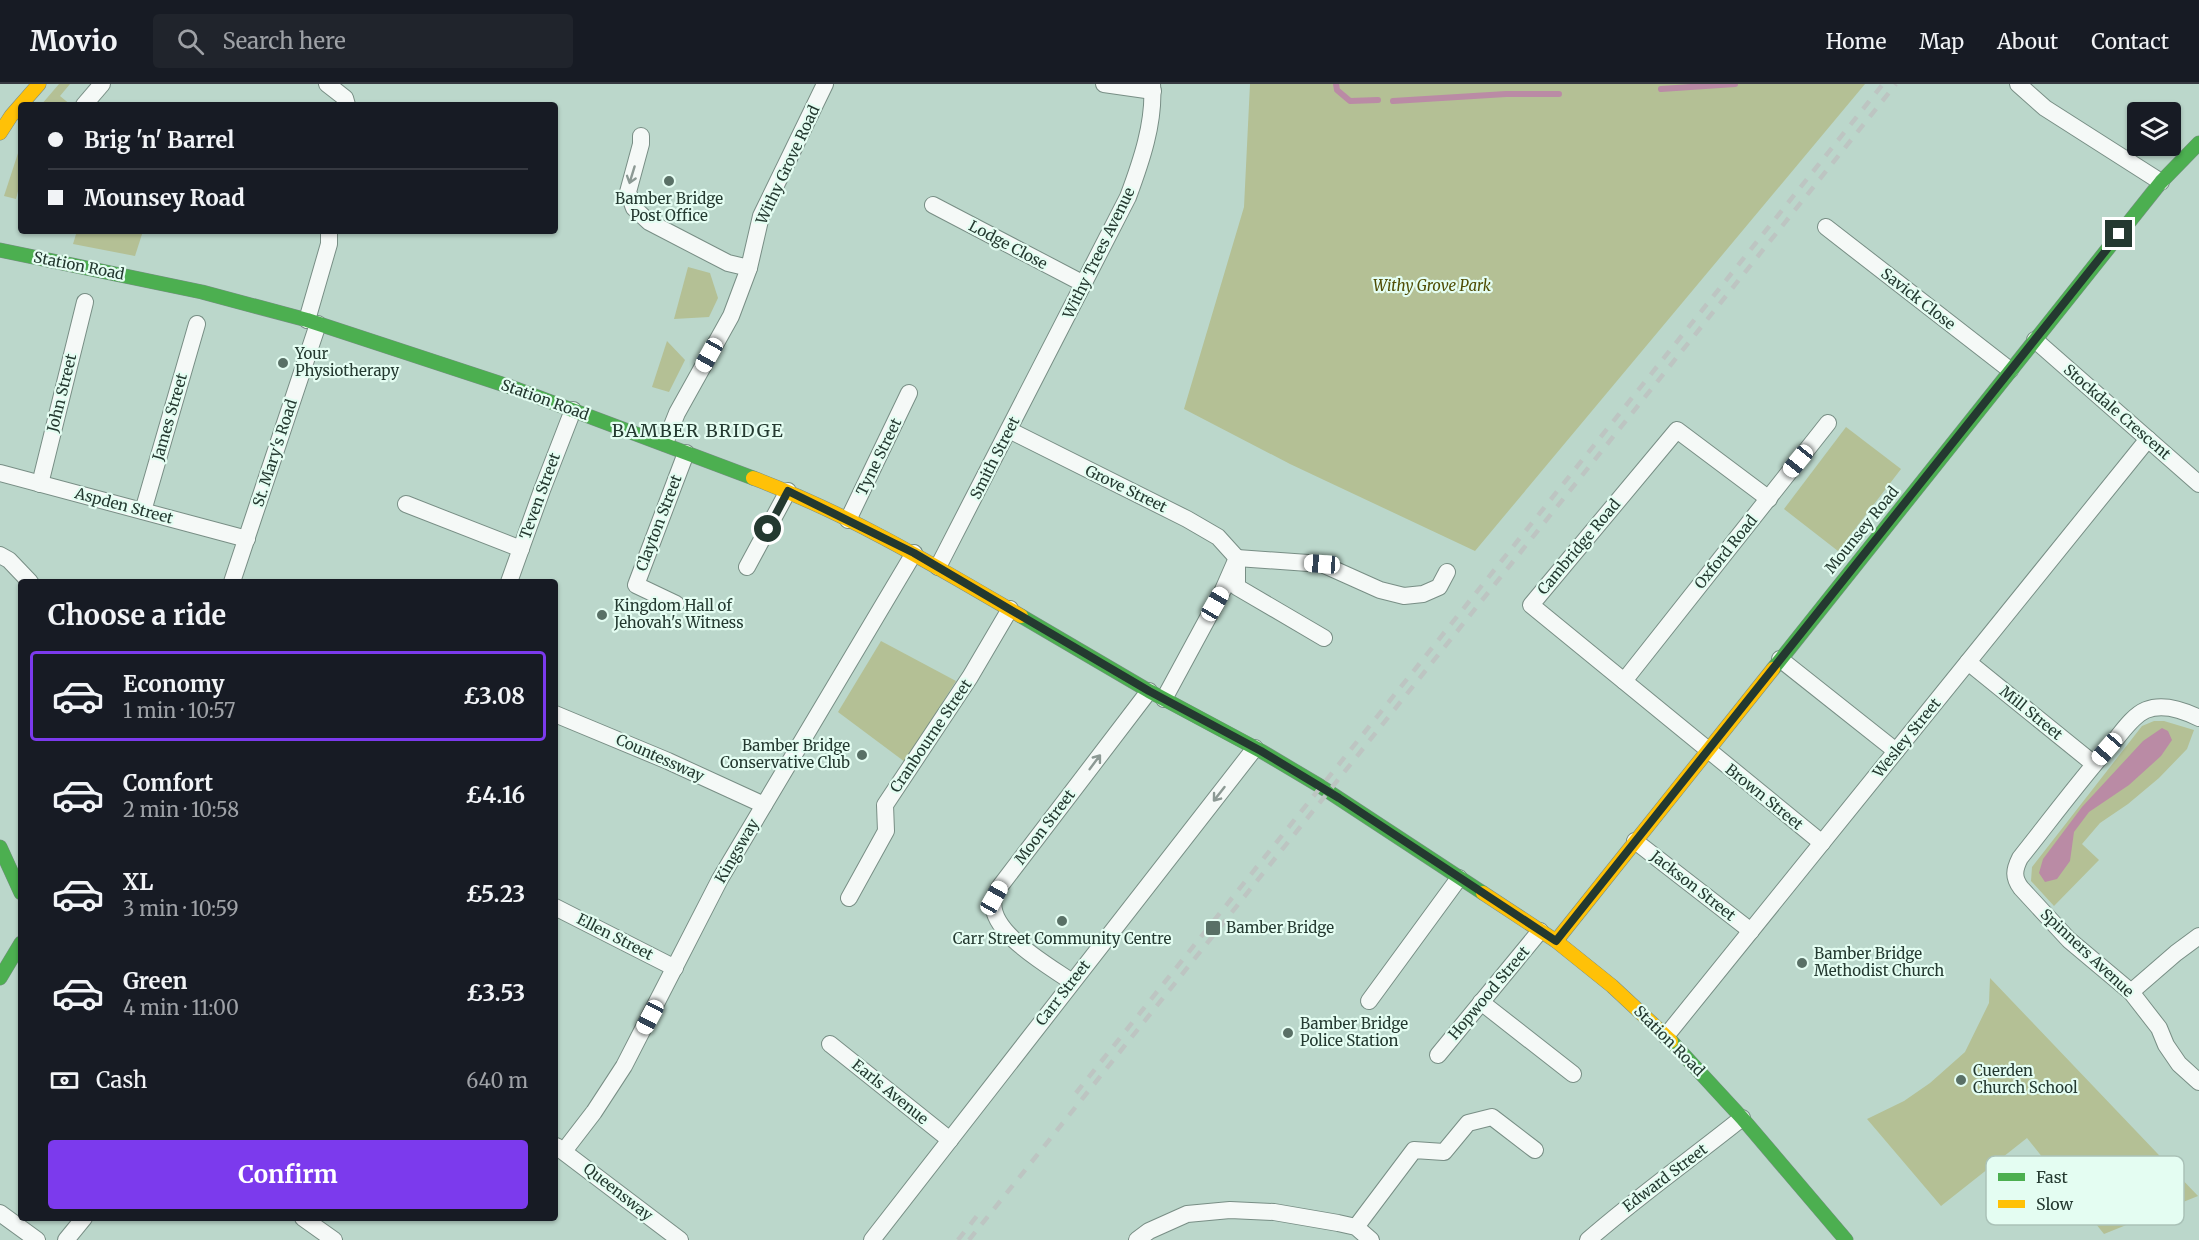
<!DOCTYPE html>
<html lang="en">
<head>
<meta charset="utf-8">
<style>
  :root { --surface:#171b24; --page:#20242c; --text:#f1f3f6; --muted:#9ea1a6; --line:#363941; --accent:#7c3aed }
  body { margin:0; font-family:Merriweather,serif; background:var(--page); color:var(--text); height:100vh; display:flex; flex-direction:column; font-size:22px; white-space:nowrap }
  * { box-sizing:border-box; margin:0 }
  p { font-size:20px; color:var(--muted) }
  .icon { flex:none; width:33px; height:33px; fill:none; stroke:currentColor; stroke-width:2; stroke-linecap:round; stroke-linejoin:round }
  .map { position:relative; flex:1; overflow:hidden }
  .drawer { position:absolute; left:18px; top:495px; width:540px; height:642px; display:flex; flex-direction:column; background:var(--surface); border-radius:6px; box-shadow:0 2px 4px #0004 }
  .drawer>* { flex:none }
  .hud { position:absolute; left:18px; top:18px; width:540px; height:132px; border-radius:6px; box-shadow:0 2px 4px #0004; display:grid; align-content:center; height:132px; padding:0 30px; background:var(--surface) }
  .buttons { position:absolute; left:2127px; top:18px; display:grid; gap:12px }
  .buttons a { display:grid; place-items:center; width:54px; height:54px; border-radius:6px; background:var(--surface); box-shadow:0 2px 4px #0004; font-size:30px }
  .end { position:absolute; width:27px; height:27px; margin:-14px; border:8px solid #243930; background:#fff; box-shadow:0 0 0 3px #fff }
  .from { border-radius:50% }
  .car { position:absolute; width:18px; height:36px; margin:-18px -9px; border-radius:8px; box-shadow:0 0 4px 2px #0007; background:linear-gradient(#fff 24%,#345 0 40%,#fff 0 76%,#345 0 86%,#fff 0) }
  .hud b { display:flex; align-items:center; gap:21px; height:57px; font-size:22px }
  .hud b+b { border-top:2px solid var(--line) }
  .hud i { width:15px; height:15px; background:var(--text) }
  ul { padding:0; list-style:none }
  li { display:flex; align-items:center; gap:18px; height:90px; margin:0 12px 9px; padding:0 18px; border:3px solid transparent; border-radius:6px }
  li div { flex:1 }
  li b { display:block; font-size:22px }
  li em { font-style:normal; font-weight:700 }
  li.active { border-color:var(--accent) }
  li>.icon { width:54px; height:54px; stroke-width:1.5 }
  h2 { padding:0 30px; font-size:27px; line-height:72px }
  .pay { display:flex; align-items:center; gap:15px; height:66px; padding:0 30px; font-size:22px }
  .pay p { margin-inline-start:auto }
  .action { display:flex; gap:12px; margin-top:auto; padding:12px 30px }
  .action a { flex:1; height:69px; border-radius:6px; background:var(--accent); color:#fff; font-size:24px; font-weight:700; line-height:69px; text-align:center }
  header { display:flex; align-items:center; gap:36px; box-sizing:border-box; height:84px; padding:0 30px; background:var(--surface); border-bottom:2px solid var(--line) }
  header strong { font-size:28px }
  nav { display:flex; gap:33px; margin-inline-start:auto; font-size:21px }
  .search { width:420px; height:54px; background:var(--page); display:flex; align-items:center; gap:15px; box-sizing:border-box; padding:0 21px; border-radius:6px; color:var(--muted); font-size:22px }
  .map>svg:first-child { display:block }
</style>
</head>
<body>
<header>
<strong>Movio</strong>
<div class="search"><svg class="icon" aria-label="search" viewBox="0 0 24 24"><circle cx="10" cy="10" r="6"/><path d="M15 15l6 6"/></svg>Search here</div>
<nav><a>Home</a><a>Map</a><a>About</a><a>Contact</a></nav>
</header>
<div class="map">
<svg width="2199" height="1156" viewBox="0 0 2199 1156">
  <rect width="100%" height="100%" fill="#bbd7cb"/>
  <g fill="#b4c095">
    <path d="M 59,0 L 70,0 L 60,12 L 71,21 L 41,21 Z"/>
    <path d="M 1250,0 L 1865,0 L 1475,467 L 1290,380 L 1184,325 L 1244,123 Z"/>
    <path d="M 21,60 L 21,96 L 16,115 L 4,112 Z"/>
    <path d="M 77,147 L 143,147 L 135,172 L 73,160 Z"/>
    <path d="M 688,183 L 710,189 L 718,214 L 709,233 L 674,235 Z"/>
    <path d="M 667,257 L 685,276 L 669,308 L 652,303 Z"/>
    <path d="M 1846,343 L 1901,385 L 1838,467 L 1784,425 Z"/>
    <path d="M 881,557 L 956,597 L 905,678 L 838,628 Z"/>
    <path d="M 2154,637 L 2164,637 L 2194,646 L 2187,665 L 2159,694 L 2128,720 L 2100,739 L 2082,760 L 2099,776 L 2054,822 L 2031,797 L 2032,783 L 2142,642 Z"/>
    <path d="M 1990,894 L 2198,1112 L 2104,1150 L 2027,1054 L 1941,1122 L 1867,1035 L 1904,1017 L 1930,999 L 1965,968 L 1989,919 Z"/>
  </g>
  <path fill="#ba8ba5" d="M 2162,644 L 2168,647 L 2172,656 L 2161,672 L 2129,701 L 2089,728 L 2074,748 L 2070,777 L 2057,795 L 2045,798 L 2039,789 L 2043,775 L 2082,723 L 2143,657 Z"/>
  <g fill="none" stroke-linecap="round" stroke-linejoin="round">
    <g stroke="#ba8ba5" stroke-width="6">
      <path d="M 1336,0 L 1337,6 L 1350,17 L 1378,16"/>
      <path d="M 1661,5 L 1735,0"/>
      <path d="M 1393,17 L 1506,10 L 1559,10"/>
    </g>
    <g stroke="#788e85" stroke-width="18">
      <g id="street">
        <path d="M 327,0 L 345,14 L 347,21"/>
        <path d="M 1104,0 L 1153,7"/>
        <path d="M 2018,0 L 2045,24 L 2161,98"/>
        <path d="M 84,21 L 102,0"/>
        <path d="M 641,52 L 641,60 L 628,108 L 634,124 L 649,138 L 728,179 L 749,184"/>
        <path d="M 933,121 L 1084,200"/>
        <path d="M 1826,143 L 2010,286"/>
        <path d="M 307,236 L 329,160 L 329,147"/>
        <path d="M 2035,256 L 2199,400"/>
        <path d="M 1009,346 L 1187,435 L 1218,453 L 1237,474"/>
        <path d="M 665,359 L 677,329 L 731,232 L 749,184 L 761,132 L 825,0"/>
        <path d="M 0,389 L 247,455"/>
        <path d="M 40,400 L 85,218"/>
        <path d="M 1769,415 L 1677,346 L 1531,521 L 1822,759"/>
        <path d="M 406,420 L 521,465"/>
        <path d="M 143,427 L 197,240"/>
        <path d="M 848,436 L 909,309"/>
        <path d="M 0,471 L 9,476 L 30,498"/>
        <path d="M 1237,474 L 1322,480 L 1380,506 L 1404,512 L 1423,510 L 1439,503 L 1447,488"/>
        <path d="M 1237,481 L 1237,503 L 1324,554"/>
        <path d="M 747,483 L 788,407"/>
        <path d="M 938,483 L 1128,113 C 1141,78 1155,38 1152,0"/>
        <path d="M 232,498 L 318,240"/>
        <path d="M 509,498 L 542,406 L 573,326"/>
        <path d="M 676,520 L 636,501 L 686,369"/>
        <path d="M 1780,575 L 1896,667"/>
        <path d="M 1968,578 L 2094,680"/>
        <path d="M 1624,597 L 1828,339"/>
        <path d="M 1164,615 L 1223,506 L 1237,474"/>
        <path d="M 555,630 L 668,677 L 764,721"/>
        <path d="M 2199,634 C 2183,626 2163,619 2146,626 C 2134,631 2124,645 2116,655 C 2082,693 2052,734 2020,774 C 2014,786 2013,793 2021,804 L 2069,856 L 2131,908 L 2159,944 L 2166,961 L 2179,980 L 2199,998"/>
        <path d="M 1635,757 L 1751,847"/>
        <path d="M 849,814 L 886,747 L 885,721 L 970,593 L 1010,525"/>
        <path d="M 555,823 L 675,884"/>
        <path d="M 1072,898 C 1048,881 986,847 994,814 C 995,810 999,804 1001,801 L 1149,607"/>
        <path d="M 2131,908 L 2176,869 L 2199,852"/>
        <path d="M 1369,917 L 1459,794"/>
        <path d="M 1481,918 L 1573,990"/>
        <path d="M 1666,952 L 2148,355"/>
        <path d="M 830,960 L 950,1056"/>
        <path d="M 1438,971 L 1540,847"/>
        <path d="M 556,1062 L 680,1156"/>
        <path d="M 564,1067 L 594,1028 L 624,982 L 720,795 L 914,469"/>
        <path d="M 0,1129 L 37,1156"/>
        <path d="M 303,1134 L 334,1156"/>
        <path d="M 1356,1143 L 1414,1066 L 1444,1068 L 1468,1039 L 1492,1033 L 1535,1066"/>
        <path d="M 66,1156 L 84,1134"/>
        <path d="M 872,1156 L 1255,664"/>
        <path d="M 1137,1156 L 1149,1147 L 1187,1130 L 1230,1126 L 1274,1128 L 1338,1139 L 1356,1143 L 1371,1156"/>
        <path d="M 1588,1156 C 1637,1113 1691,1075 1742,1034"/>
      </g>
    </g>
    <g stroke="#788e85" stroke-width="15">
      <g id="fast">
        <path d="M 0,166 L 202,208 L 307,236 L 511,303 L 753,394"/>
        <path d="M 1021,532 L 1149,607 L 1261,667 L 1320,702 L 1483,809"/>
        <path d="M 1773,585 L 2161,98 L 2199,59"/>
        <path d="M 0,763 L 21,809"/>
        <path d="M 0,894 L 21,859"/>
        <path d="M 1671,957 L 1742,1034 L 1846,1156"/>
      </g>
    </g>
    <g stroke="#788e85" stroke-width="15">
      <g id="slow">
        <path d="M 0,49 L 11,32 L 39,0"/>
        <path d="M 753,394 C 847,429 934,481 1021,532"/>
        <path d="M 1483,809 L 1556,857 L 1612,902 L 1671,957"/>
        <path d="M 1556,857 L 1773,585"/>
      </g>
    </g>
    <use href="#street" stroke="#f5f9f7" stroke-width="16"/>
    <use href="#fast" stroke="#4caf50" stroke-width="14"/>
    <use href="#slow" stroke="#ffc107" stroke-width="14"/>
    <g stroke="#bdc5c2" stroke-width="4.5" stroke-dasharray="10 10" stroke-linecap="butt">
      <path d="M 1076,1009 L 1883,0"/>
      <path d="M 958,1156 L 980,1128"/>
      <path d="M 969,1156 L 1896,0"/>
    </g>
  </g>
  <defs><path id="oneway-shaft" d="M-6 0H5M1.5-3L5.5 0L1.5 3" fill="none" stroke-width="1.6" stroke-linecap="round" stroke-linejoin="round" transform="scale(1.5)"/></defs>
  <g stroke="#8c9994">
    <use href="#oneway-shaft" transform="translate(632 91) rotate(107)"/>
    <use href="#oneway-shaft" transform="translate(1095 678) rotate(-53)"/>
    <use href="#oneway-shaft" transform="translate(1219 710) rotate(128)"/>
  </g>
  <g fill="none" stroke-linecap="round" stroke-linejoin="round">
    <path stroke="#243930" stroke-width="8" d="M 768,445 L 788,407 L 914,469 L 1149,607 L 1261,667 L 1339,714 L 1556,857 L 2119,150"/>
  </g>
  <g fill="#597066" stroke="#e4fdf2" stroke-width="2">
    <circle cx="669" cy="97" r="6"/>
    <circle cx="283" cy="279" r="6"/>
    <circle cx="602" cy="531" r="6"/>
    <circle cx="862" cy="671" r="6"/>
    <circle cx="1062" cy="837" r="6"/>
    <rect x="1205" y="836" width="16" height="16" rx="3"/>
    <circle cx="1802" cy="879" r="6"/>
    <circle cx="1288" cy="949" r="6"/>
    <circle cx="1961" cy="996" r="6"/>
  </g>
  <g text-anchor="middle" stroke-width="4.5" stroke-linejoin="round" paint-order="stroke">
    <g font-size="15" fill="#243930" stroke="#e4fdf2">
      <text transform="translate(788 81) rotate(-65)" y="5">Withy Grove Road</text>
      <text transform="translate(1008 161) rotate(28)" y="5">Lodge Close</text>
      <text transform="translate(1099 169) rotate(-64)" y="5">Withy Trees Avenue</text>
      <text transform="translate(79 182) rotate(11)" y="5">Station Road</text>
      <text transform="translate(1918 215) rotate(38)" y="5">Savick Close</text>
      <text transform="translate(62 309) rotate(-76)" y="5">John Street</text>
      <text transform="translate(545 316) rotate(20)" y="5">Station Road</text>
      <text transform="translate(2117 328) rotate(41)" y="5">Stockdale Crescent</text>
      <text transform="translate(170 333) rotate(-74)" y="5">James Street</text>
      <text transform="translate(275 369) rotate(-72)" y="5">St. Mary's Road</text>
      <text transform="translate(879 373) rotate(-64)" y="5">Tyne Street</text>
      <text transform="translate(995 374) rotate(-63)" y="5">Smith Street</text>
      <text transform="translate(1126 405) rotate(26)" y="5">Grove Street</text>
      <text transform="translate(540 412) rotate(-70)" y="5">Teven Street</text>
      <text transform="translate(124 422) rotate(15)" y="5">Aspden Street</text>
      <text transform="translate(659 439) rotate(-69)" y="5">Clayton Street</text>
      <text transform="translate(1862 446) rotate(-51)" y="5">Mounsey Road</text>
      <text transform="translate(1579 463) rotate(-50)" y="5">Cambridge Road</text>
      <text transform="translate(1726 468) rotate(-51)" y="5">Oxford Road</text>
      <text transform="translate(2031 629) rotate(39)" y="5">Mill Street</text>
      <text transform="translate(931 652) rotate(-56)" y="5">Cranbourne Street</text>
      <text transform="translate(1907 654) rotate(-51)" y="5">Wesley Street</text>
      <text transform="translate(660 674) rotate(24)" y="5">Countessway</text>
      <text transform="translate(1764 713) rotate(39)" y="5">Brown Street</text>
      <text transform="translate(1045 743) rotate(-53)" y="5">Moon Street</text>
      <text transform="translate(737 767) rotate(-60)" y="5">Kingsway</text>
      <text transform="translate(1693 802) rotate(38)" y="5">Jackson Street</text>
      <text transform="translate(615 853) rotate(27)" y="5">Ellen Street</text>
      <text transform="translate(2087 869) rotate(43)" y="5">Spinners Avenue</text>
      <text transform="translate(1063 909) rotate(-52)" y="5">Carr Street</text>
      <text transform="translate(1489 909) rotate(-50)" y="5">Hopwood Street</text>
      <text transform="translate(1669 957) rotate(45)" y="5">Station Road</text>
      <text transform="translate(890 1008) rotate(39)" y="5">Earls Avenue</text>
      <text transform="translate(1665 1094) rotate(-37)" y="5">Edward Street</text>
      <text transform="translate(618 1108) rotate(38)" y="5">Queensway</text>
    </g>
    <g font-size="15" fill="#243930" stroke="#e4fdf2" text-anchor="start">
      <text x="669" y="120" text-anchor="middle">Bamber Bridge<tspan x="669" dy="17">Post Office</tspan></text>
      <text x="295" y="275">Your<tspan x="295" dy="17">Physiotherapy</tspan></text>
      <text x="614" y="527">Kingdom Hall of<tspan x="614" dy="17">Jehovah's Witness</tspan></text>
      <text x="850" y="667" text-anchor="end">Bamber Bridge<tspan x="850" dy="17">Conservative Club</tspan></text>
      <text x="1226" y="849">Bamber Bridge</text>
      <text x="1062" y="860" text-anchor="middle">Carr Street Community Centre</text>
      <text x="1814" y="875">Bamber Bridge<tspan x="1814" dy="17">Methodist Church</tspan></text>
      <text x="1300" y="945">Bamber Bridge<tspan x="1300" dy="17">Police Station</tspan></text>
      <text x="1973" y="992">Cuerden<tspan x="1973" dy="17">Church School</tspan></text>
    </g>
    <g font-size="15" font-style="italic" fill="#4f4c04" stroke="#e4fdf2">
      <text x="1432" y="207">Withy Grove Park</text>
    </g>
    <g font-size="18" letter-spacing="1.5" fill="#243930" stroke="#e4fdf2">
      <text x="698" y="353">BAMBER BRIDGE</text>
    </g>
  </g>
  <rect x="1986" y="1072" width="198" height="69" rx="9" fill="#e4fdf2" stroke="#aac2b8" stroke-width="1.5"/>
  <rect x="1998" y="1089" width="27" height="8" fill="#4caf50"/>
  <rect x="1998" y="1116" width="27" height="8" fill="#ffc107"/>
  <g font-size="16" fill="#243930">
    <text x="2036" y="1099">Fast</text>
    <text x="2036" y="1126">Slow</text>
  </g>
</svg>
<div class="buttons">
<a><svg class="icon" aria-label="layers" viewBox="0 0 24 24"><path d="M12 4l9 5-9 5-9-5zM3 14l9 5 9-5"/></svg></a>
</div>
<i class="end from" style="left:768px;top:445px"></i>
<i class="end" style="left:2119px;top:150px"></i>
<i class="car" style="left:709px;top:271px;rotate:209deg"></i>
<i class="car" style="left:1798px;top:377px;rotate:219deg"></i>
<i class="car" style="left:1322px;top:480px;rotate:274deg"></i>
<i class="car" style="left:1215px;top:520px;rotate:30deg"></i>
<i class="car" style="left:2107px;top:665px;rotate:221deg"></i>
<i class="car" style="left:994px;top:814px;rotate:29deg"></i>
<i class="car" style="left:650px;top:933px;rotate:208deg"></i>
<div class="hud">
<b><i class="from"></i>Brig 'n' Barrel</b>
<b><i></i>Mounsey Road</b>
</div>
<section class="drawer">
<h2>Choose a ride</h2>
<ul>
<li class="active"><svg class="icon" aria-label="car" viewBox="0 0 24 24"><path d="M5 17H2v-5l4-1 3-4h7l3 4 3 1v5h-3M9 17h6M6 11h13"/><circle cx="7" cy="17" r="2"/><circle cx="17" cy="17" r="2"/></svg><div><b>Economy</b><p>1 min · 10:57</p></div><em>£3.08</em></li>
<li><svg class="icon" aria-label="car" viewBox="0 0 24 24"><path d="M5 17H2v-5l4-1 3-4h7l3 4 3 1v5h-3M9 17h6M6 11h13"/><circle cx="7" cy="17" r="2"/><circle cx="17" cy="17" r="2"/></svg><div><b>Comfort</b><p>2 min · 10:58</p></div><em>£4.16</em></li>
<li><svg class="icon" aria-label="car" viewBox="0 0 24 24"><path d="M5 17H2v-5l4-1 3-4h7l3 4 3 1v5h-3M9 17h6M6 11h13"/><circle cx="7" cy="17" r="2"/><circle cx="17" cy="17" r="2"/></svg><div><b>XL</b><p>3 min · 10:59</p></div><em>£5.23</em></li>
<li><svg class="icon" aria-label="car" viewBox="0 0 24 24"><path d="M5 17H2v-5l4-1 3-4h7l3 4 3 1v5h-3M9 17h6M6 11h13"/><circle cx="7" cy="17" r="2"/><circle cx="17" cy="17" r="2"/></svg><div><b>Green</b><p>4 min · 11:00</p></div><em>£3.53</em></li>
</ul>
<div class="pay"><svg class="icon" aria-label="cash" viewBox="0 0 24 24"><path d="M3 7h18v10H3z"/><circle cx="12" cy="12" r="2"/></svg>Cash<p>640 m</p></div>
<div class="action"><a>Confirm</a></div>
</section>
</div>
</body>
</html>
